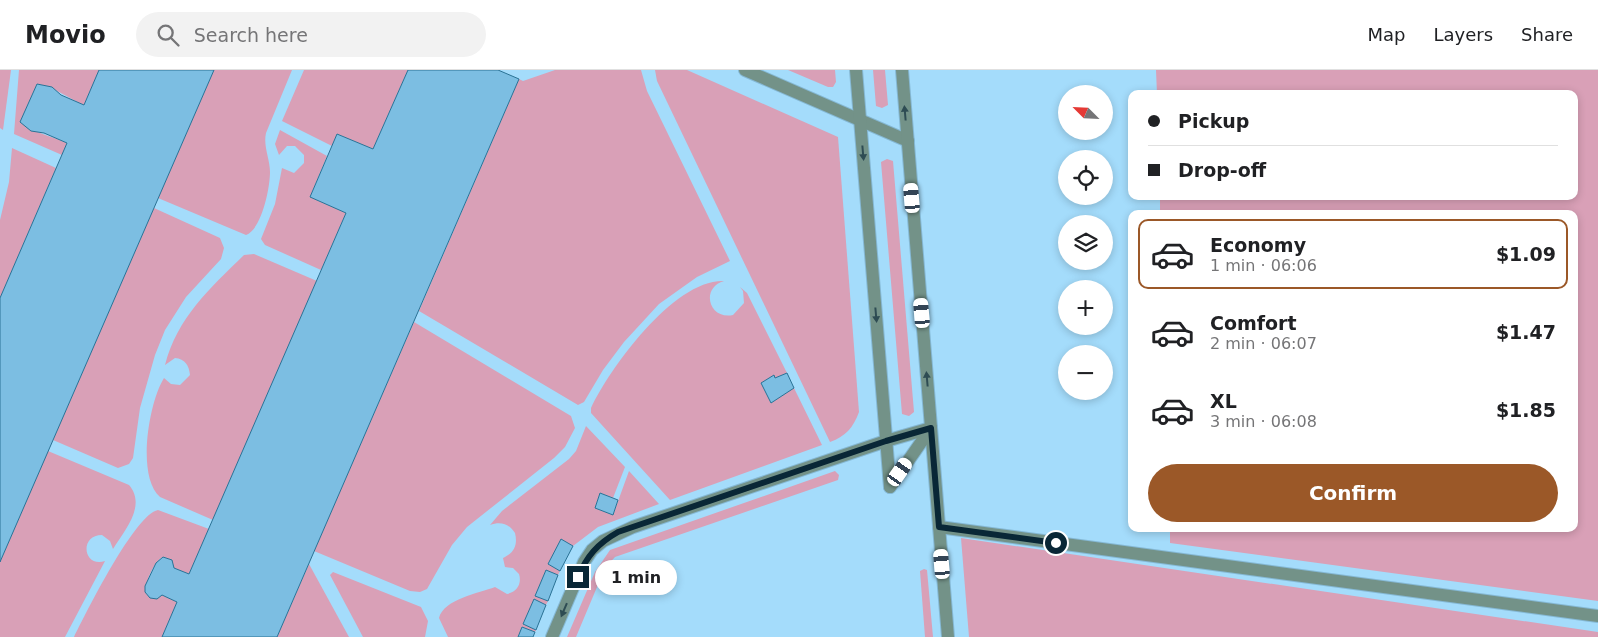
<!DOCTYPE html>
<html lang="en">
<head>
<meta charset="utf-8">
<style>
  :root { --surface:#fff; --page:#f2f2f2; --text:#202124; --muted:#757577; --line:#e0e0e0; --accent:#9b5828 }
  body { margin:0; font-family:"DejaVu Sans",sans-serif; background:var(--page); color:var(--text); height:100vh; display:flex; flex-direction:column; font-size:19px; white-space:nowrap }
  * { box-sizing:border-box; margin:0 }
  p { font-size:16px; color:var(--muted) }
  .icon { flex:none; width:28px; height:28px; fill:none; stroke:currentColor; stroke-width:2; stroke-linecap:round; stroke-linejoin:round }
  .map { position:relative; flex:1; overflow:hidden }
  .drawer { position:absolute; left:1128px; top:140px; width:450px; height:322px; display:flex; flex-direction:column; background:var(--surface); border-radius:10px; box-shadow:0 2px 8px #0003 }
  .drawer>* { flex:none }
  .top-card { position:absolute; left:1128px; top:20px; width:450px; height:110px; border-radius:10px; box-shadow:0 2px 8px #0003; display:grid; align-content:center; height:110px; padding:0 20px; background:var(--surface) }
  .needle { width:32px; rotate:294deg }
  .tools { position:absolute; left:1058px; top:15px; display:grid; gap:10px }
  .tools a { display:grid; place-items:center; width:55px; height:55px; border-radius:50%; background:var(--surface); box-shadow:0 2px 8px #0003; font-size:25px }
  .end { position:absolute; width:22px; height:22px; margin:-11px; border:6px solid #092736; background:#fff; box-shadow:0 0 0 2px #fff }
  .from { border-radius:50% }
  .bubble { position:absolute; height:35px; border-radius:18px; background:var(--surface); box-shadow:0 2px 8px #0003; font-size:16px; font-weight:700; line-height:35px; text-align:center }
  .car { position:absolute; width:15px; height:30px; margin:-15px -8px; border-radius:6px; box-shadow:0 0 4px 1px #0007; background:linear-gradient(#fff 24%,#345 0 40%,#fff 0 76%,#345 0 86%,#fff 0) }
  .top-card b { display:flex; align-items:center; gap:18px; height:48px; font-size:19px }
  .top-card b+b { border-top:1px solid var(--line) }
  .top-card i { width:12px; height:12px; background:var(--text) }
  ul { padding:9px 0 0; list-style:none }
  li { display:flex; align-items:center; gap:15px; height:70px; margin:0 10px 8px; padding:0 10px; border:2px solid transparent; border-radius:10px }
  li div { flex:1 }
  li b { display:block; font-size:19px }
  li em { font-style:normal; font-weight:700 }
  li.selected { border-color:var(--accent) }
  li>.icon { width:45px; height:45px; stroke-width:1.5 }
  .cta { display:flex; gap:10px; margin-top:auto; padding:10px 20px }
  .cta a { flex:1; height:58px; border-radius:30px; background:var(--accent); color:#fff; font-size:20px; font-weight:700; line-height:58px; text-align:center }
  header { display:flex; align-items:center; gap:30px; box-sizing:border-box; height:70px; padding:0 25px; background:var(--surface); border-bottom:1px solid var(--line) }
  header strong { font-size:24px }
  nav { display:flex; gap:28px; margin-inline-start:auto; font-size:18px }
  .search { width:350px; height:45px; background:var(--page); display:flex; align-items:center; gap:12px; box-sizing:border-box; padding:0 18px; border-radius:28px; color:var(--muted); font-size:19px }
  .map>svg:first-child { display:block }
</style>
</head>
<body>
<header>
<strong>Movio</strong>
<div class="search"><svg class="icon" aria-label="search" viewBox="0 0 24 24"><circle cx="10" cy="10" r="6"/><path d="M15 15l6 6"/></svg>Search here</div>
<nav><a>Map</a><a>Layers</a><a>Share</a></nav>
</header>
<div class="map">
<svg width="1598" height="567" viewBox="0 0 1598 567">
  <rect width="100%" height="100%" fill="#a4dcfb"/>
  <g fill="#d9a0b7">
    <path d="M 0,0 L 11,0 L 3,60 L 0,58 Z"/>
    <path d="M 19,0 L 99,0 L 84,35 C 68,28 54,17 37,14 L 20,52 C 34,63 51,66 67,73 L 62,85 L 14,64 Z"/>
    <path d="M 214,0 L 292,0 L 266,63 C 263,76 270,89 270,102 C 270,118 262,159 246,165 L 158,128 Z"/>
    <path d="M 304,0 L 408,0 L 373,79 L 337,64 L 332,76 L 282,51 Z"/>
    <path d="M 555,0 L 641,0 L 647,21 L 730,191 L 697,207 L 659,234 L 624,272 L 603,300 L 584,332 L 578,335 L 419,241 L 519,9 L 523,11 Z"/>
    <path d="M 655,0 L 687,0 L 838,67 L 859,342 C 853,358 846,366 830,372 L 657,11 Z"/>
    <path d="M 788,0 L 835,0 L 836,12 L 833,17 L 828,17 Z"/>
    <path d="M 873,0 L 885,0 L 888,35 L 882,38 L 876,36 Z"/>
    <path d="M 1156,0 L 1598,0 L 1598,531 L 1170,473 L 1170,459 L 1574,459 L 1574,144 L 1160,144 L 1160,126 L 1574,126 L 1574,24 L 1157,24 Z"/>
    <path d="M 280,60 L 327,86 L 310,127 L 346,143 L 321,200 L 265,175 L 261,169 L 275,134 L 282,98 L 294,103 L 304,93 L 304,85 L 295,76 L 287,76 L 279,85 L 275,74 Z"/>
    <path d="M 12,78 L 56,98 L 0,228 L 0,150 L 9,112 Z"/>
    <path d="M 887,89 L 893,91 L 914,342 L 909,346 L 902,344 L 881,92 Z"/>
    <path d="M 154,138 L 220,168 L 224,178 L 221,189 L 186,227 L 165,260 L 155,285 L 140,338 L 133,388 L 129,394 L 118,398 L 53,370 Z"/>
    <path d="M 254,184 L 317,211 L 213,450 L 160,427 C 136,406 149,332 164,308 L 171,314 L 180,315 L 190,305 C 189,295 185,289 175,288 L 165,295 C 177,248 210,218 244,185 Z"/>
    <path d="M 724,211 C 700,218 709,250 733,245 L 744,233 L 743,221 L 740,217 L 747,223 L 787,303 L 775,308 L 773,306 L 761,313 L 771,333 L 794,318 L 822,375 L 670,430 L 591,343 L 591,338 C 610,298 674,209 724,211 Z"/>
    <path d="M 414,252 L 571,346 L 575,358 L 565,377 L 554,388 L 467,457 L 452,475 L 427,519 L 420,522 L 410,521 L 314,481 Z"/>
    <path d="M 586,356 L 625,397 L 613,428 L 600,423 L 595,438 L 613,445 L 629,401 L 659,434 L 598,457 L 573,476 L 562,470 L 548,494 L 560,501 L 558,505 L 546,500 L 535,526 L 548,531 L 546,535 L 534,530 L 523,554 L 536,560 L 535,562 L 522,557 L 518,567 L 448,567 L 439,548 C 444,529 479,523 495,517 L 507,524 C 517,522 522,514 519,504 L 513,498 L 505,497 L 503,488 C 514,483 518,475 515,463 C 509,454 501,451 490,455 L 502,441 L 569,389 L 576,381 Z"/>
    <path d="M 48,381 L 129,415 C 147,436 124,461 113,479 L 110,471 L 102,465 C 79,465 83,498 105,491 L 65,567 L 0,567 L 0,492 Z"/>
    <path d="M 835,401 L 839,405 L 838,410 L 615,487 L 605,498 L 576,567 L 567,567 L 595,502 L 610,480 Z"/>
    <path d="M 158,440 L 209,459 L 189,504 L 174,498 L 172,490 L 163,487 C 153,492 146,512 145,522 C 150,529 156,530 162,525 L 177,532 L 162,567 L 74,567 C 86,543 135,444 158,440 Z"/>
    <path d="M 961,468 L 1598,562 L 1598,567 L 969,567 Z"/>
    <path d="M 309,494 L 349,567 L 277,567 Z"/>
    <path d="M 924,499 L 927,500 L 933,567 L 925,567 L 920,501 Z"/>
    <path d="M 333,502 L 421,537 L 428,551 L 425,567 L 363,567 L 330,505 Z"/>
  </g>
  <g fill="#7cbee2" stroke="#2a7295">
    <path d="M 99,0 L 214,0 L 0,492 L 0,228 L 67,73 L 44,63 L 31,61 L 20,52 L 37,14 L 52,17 L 61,25 L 84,35 Z"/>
    <path d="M 408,0 L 498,0 L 519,9 L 277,567 L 162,567 L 177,532 L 162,525 L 157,529 L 150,528 L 145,522 L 145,516 L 156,493 L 163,487 L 172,490 L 174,498 L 189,504 L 346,143 L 310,127 L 337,64 L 373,79 Z"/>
    <path d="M 787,303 L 794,318 L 771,333 L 761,313 L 774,305 L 775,308 Z"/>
    <path d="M 600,423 L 618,430 L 613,445 L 595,438 Z"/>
    <path d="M 561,469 L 573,476 L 560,501 L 548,494 Z"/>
    <path d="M 546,500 L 558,505 L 548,531 L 535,526 Z"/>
    <path d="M 534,529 L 546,535 L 536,560 L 523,554 Z"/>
    <path d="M 522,557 L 535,562 L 533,567 L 518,567 Z"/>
  </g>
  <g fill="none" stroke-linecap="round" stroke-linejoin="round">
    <g stroke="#85b8d4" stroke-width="14">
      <g id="minor">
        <path d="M 745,0 L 908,71"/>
        <path d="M 856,0 L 890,417"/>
        <path d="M 902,0 L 948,567"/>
        <path d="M 890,417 L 931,358"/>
        <path d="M 939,457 L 1598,546"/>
        <path d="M 552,567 L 584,492 L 592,480 L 603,471 L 633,457 L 886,371 L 931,358"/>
      </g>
    </g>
    <use href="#minor" stroke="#739288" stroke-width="12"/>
  </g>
  <defs><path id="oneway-solid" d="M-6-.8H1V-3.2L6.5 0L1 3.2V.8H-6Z" transform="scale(1.25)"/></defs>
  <g fill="#2e4c53">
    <use href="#oneway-solid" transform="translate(905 43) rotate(-95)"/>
    <use href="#oneway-solid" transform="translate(863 83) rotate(85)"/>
    <use href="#oneway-solid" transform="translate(876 245) rotate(85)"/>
    <use href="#oneway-solid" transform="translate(927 309) rotate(-95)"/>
    <use href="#oneway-solid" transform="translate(564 540) rotate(113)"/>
  </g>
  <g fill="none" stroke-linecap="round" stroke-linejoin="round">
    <path stroke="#092736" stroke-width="6" d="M 578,507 C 587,486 597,474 618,462 L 886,371 L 931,358 L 939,457 L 1056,473"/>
  </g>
</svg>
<div class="tools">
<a><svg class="needle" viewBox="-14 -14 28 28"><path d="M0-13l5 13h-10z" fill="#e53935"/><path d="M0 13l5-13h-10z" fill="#757577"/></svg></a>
<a><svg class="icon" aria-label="locate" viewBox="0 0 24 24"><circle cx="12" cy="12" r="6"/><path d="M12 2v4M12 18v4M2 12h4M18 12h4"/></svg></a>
<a><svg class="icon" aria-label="layers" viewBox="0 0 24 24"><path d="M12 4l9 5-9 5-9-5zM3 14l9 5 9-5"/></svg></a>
<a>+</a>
<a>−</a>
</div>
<i class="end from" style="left:1056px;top:473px"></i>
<i class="end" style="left:578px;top:507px"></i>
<div class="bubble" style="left:595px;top:490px;width:82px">1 min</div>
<i class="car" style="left:912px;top:128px;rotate:355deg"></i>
<i class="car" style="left:922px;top:243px;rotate:355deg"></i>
<i class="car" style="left:900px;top:402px;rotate:35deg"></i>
<i class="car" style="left:942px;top:494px;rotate:355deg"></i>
<div class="top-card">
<b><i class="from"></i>Pickup</b>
<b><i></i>Drop-off</b>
</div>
<section class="drawer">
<ul>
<li class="selected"><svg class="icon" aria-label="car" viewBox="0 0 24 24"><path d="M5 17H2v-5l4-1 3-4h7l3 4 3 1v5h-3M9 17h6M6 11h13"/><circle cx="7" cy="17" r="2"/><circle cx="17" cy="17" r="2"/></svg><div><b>Economy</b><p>1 min · 06:06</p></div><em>$1.09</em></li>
<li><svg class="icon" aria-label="car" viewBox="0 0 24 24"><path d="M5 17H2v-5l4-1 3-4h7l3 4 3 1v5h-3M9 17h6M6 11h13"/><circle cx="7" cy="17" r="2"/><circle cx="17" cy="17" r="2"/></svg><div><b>Comfort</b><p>2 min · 06:07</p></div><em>$1.47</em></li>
<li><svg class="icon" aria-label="car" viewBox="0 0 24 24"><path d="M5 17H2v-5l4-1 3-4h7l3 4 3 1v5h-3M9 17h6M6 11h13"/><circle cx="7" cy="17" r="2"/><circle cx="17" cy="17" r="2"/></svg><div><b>XL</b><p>3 min · 06:08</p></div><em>$1.85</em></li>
</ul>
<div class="cta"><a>Confirm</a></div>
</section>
</div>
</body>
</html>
